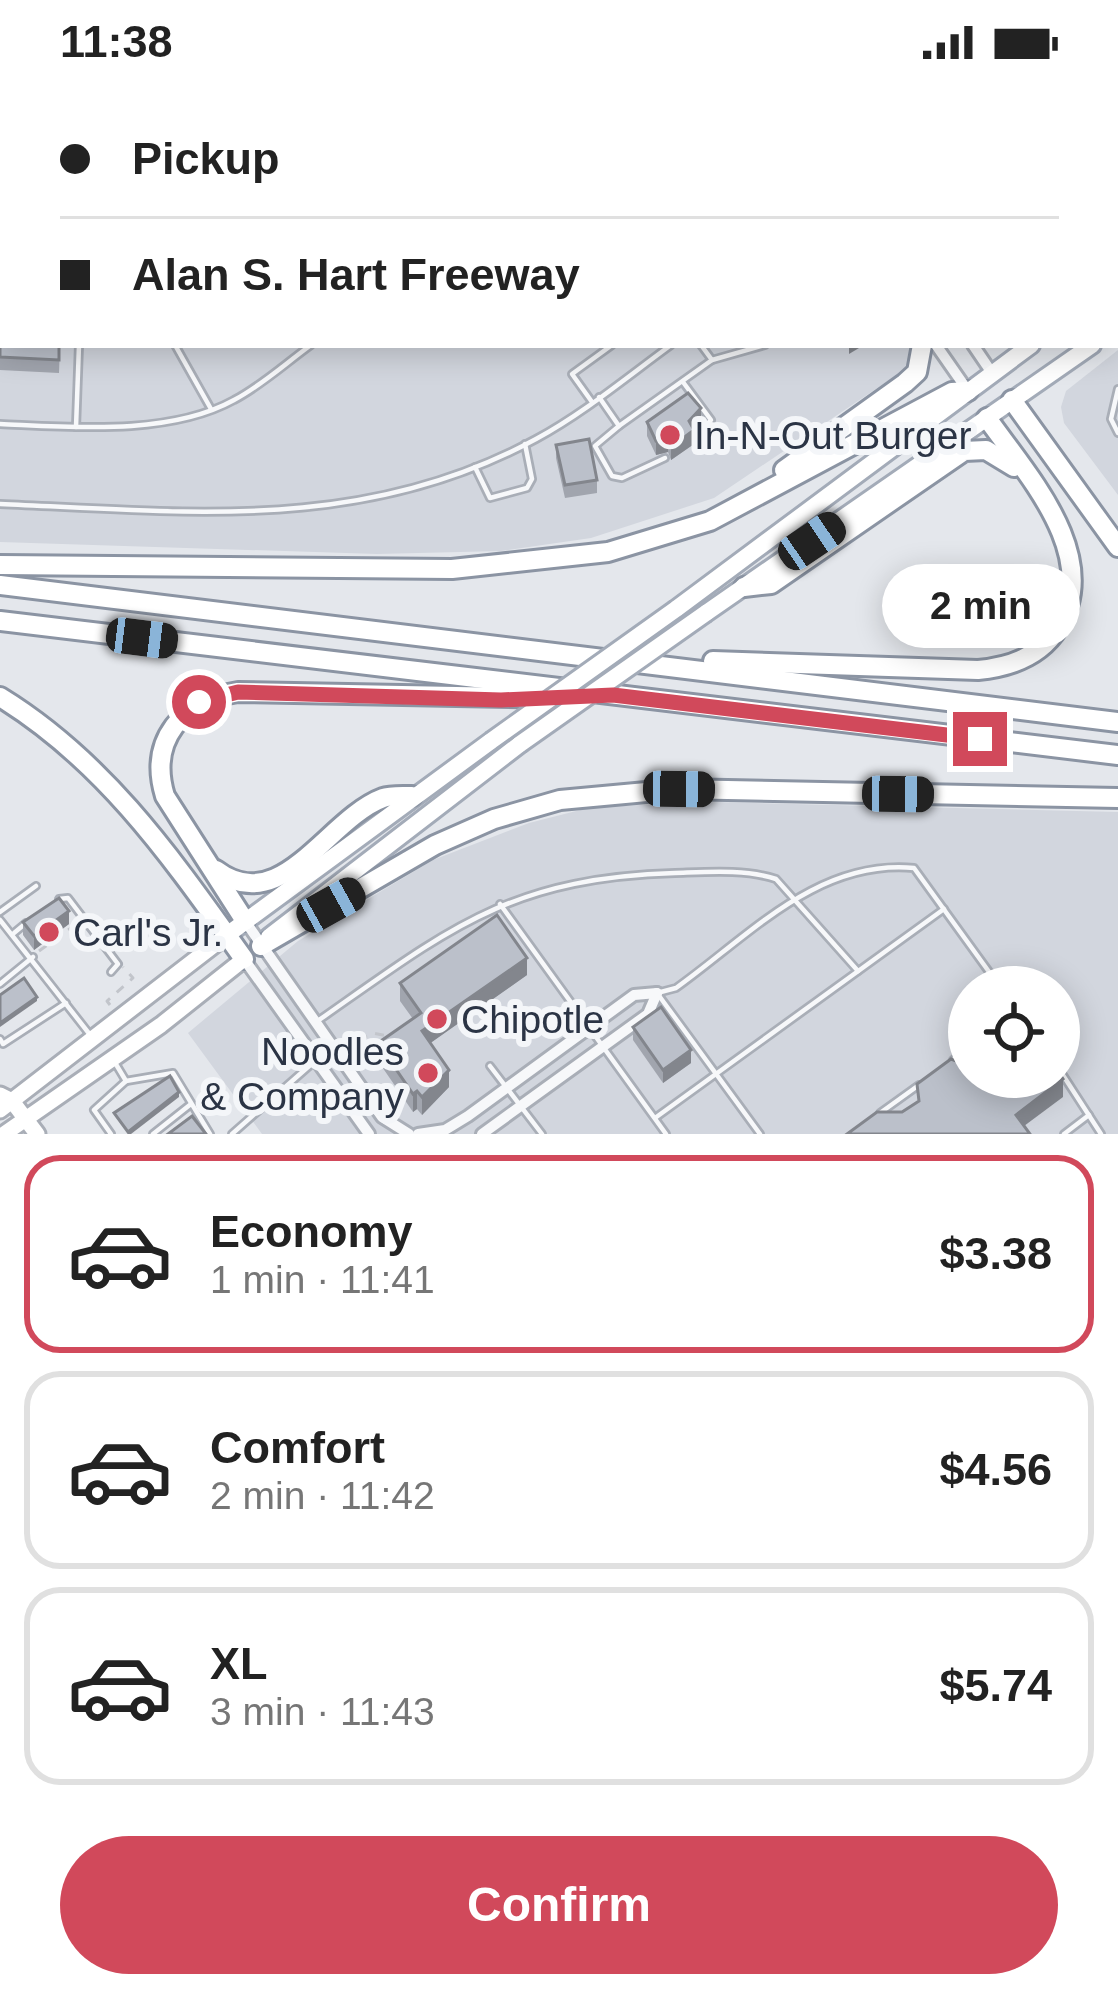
<!DOCTYPE html>
<html lang="en">
<head>
<meta charset="utf-8">
<style>
  :root { --surface:#fff; --page:#f6f6f6; --text:#222; --muted:#767676; --line:#e0e0e0; --accent:#d1495b }
  body { margin:0; font-family:Arial,sans-serif; background:var(--page); color:var(--text); height:100vh; display:flex; flex-direction:column; font-size:45px; white-space:nowrap }
  * { box-sizing:border-box; margin:0 }
  p { font-size:39px; color:var(--muted) }
  .icon { flex:none; width:66px; height:66px; fill:none; stroke:currentColor; stroke-width:2; stroke-linecap:round; stroke-linejoin:round }
  .map { position:relative; height:1050px; overflow:hidden }
  .details { display:flex; flex-direction:column; background:var(--surface); flex:1 }
  .details>* { flex:none }
  .hud { position:absolute; left:0px; top:0px; width:1119px; height:264px; box-shadow:0 6px 30px #0003; display:grid; align-content:center; height:264px; padding:0 60px; background:var(--surface) }
  .buttons { position:absolute; left:948px; top:882px; display:grid; gap:24px }
  .buttons a { display:grid; place-items:center; width:132px; height:132px; border-radius:50%; background:var(--surface); box-shadow:0 6px 30px #0003; font-size:60px }
  .end { position:absolute; width:54px; height:54px; margin:-27px; border:15px solid #d1495b; background:#fff; box-shadow:0 0 0 6px #fff }
  .from { border-radius:50% }
  .bubble { position:absolute; height:84px; border-radius:42px; background:var(--surface); box-shadow:0 6px 30px #0003; font-size:39px; font-weight:600; line-height:84px; text-align:center }
  .car { position:absolute; width:36px; height:72px; margin:-36px -18px; border-radius:15px; box-shadow:0 0 9px 3px #0007; background:linear-gradient(#222 24%,#8ab4d8 0 40%,#222 0 76%,#8ab4d8 0 86%,#222 0) }
  .hud b { display:flex; align-items:center; gap:42px; height:114px; font-size:45px }
  .hud b+b { border-top:3px solid var(--line) }
  .hud i { width:30px; height:30px; background:var(--text) }
  ul { padding:21px 0 0; list-style:none }
  li { display:flex; align-items:center; gap:36px; height:198px; margin:0 24px 18px; padding:0 36px; border:6px solid var(--line); border-radius:36px }
  li div { flex:1 }
  li b { display:block; font-size:45px }
  li em { font-style:normal; font-weight:600 }
  li.current { border-color:var(--accent) }
  li>.icon { width:108px; height:108px; stroke-width:1.5 }
  .action { display:flex; gap:24px; margin-top:auto; padding:24px 60px }
  .action a { flex:1; height:138px; border-radius:72px; background:var(--accent); color:#fff; font-size:48px; font-weight:600; line-height:138px; text-align:center }
  .status { display:flex; justify-content:space-between; align-items:center; height:84px; padding:0 60px; background:var(--surface); direction:ltr }
  .status svg { height:33px; fill:currentColor }
  .map>svg:first-child { display:block }
</style>
</head>
<body>
<div class="status"><b>11:38</b><svg viewBox="0 0 49 12"><path d="M0 12V9h3v3zM5 12V6h3v6zM10 12V3h3v9zM15 12V0h3v12zM26 1h20v11H26zM47 4h2v5h-2z"/></svg></div>
<div class="map">
<svg width="1118" height="1050" viewBox="0 0 1118 1050">
  <rect width="100%" height="100%" fill="#e4e7ec"/>
  <g fill="#d2d6de" fill-rule="evenodd">
    <path d="M 205,0 L 1118,0 L 1118,173 L 1116,3 L 200,3 Z"/>
    <path d="M 0,108 L 3,261 L 941,261 L 714,414 L 591,454 L 501,467 L 377,470 L 0,458 Z"/>
    <path d="M 1118,266 L 1118,411 L 1064,339 L 1061,323 L 1066,307 Z"/>
    <path d="M 716,718 L 1118,728 L 1118,1050 L 262,1050 L 188,949 L 298,857 L 433,776 L 529,739 L 592,723 ZM 969,903 L 1059,903 L 1059,993 L 969,993 Z"/>
  </g>
  <g fill="none" stroke-linecap="round" stroke-linejoin="round">
    <g stroke="#a9aeb7" stroke-width="10">
      <g id="lane">
        <path d="M 681,0 L 683,3"/>
        <path d="M 232,3 L 236,0"/>
        <path d="M 588,3 L 589,0"/>
        <path d="M 754,3 L 759,0"/>
        <path d="M 899,3 L 903,0"/>
        <path d="M 930,3 L 934,0"/>
        <path d="M 1116,26 L 1118,24"/>
        <path d="M 175,261 L 211,325"/>
        <path d="M 701,261 L 712,276 L 765,261"/>
        <path d="M 683,298 L 711,336 L 695,353"/>
        <path d="M 1118,305 L 1111,335 L 1118,349"/>
        <path d="M 599,313 L 619,342 L 712,276"/>
        <path d="M 592,318 L 572,290 L 612,261"/>
        <path d="M 0,340 C 71,343 169,352 234,316 C 261,302 286,279 311,261"/>
        <path d="M 619,342 L 595,362 L 612,392 L 622,394 L 665,374"/>
        <path d="M 76,343 L 79,261"/>
        <path d="M 475,383 L 490,414 L 527,404 L 532,395 L 525,360"/>
        <path d="M 0,420 C 189,428 363,449 536,355 C 584,329 627,293 671,261"/>
        <path d="M 59,815 L 68,814 L 118,880 L 111,888"/>
        <path d="M 500,820 L 666,1050"/>
        <path d="M 0,828 L 36,802"/>
        <path d="M 0,836 L 91,952"/>
        <path d="M 14,849 L 26,839"/>
        <path d="M 0,900 L 33,873"/>
        <path d="M 319,936 C 449,845 509,794 675,789 C 707,788 746,785 776,795 L 858,887"/>
        <path d="M 0,955 L 3,960 L 66,919"/>
        <path d="M 953,976 L 969,964"/>
        <path d="M 490,982 L 542,1050"/>
        <path d="M 1059,985 L 1101,1050"/>
        <path d="M 126,997 L 173,989 L 210,1050"/>
        <path d="M 880,1029 L 919,1001"/>
        <path d="M 655,1034 L 944,825"/>
        <path d="M 111,1050 L 94,1026 L 126,997 L 114,977"/>
        <path d="M 153,1050 L 191,1020"/>
        <path d="M 232,1050 L 316,976"/>
        <path d="M 760,1050 L 657,909 L 676,904 C 750,851 818,775 914,784 L 1000,903"/>
        <path d="M 1064,1050 L 1089,1031"/>
      </g>
    </g>
    <g stroke="#a9aeb7" stroke-width="16">
      <g id="street">
        <path d="M 158,3 L 162,0"/>
        <path d="M 0,7 L 3,16"/>
        <path d="M 0,53 L 3,54"/>
        <path d="M 936,261 L 968,307"/>
        <path d="M 973,261 L 992,289"/>
        <path d="M 245,837 L 382,1033 L 409,1050"/>
        <path d="M 244,875 L 369,1050"/>
        <path d="M 418,1050 L 445,1046 L 468,1032 L 634,911 L 657,909"/>
        <path d="M 482,1050 L 648,930 L 657,909"/>
      </g>
    </g>
    <g stroke="#a9aeb7" stroke-width="21">
      <g id="secondary">
        <path d="M 1051,0 L 1053,3"/>
        <path d="M 1116,84 L 1118,87"/>
        <path d="M 0,1011 L 12,1017 L 37,1050"/>
        <path d="M 0,1026 L 227,851"/>
        <path d="M 4,1050 L 161,941 L 244,875"/>
      </g>
    </g>
    <g stroke="#a3abb8" stroke-width="22">
      <g id="primary">
        <path d="M 1116,205 L 1118,204"/>
        <path d="M 1116,245 L 1118,243"/>
        <path d="M 676,525 L 1031,261"/>
        <path d="M 706,529 L 1092,261"/>
        <path d="M 227,851 L 491,657"/>
        <path d="M 269,853 L 520,660"/>
      </g>
    </g>
    <g stroke="#8b94a3" stroke-width="24">
      <g id="highway">
        <path d="M 1012,316 L 1118,463"/>
        <path d="M 784,386 L 905,299 L 917,288 L 922,261"/>
        <path d="M 0,481 L 452,485 L 608,468 L 710,437 L 952,308 L 968,307"/>
        <path d="M 0,501 L 1118,638"/>
        <path d="M 744,503 L 771,500 L 964,367 L 986,366 L 1014,383"/>
        <path d="M 0,537 L 1118,671"/>
        <path d="M 713,577 L 978,586 C 1010,583 1040,573 1058,544 C 1103,472 1027,391 987,334"/>
        <path d="M 0,613 C 106,678 173,776 244,875"/>
        <path d="M 216,786 C 281,835 327,735 383,714 C 391,711 404,712 412,712"/>
        <path d="M 245,837 L 165,712 C 148,656 182,617 238,608 L 558,614"/>
        <path d="M 261,862 L 435,761 L 494,735 L 560,716 L 679,705 L 1118,714"/>
      </g>
    </g>
    <g stroke="#c2c5cb" stroke-width="3" stroke-dasharray="9 9" stroke-linecap="butt">
      <path d="M 39,867 L 75,841"/>
      <path d="M 110,921 L 107,917 L 133,894 L 123,883"/>
      <path d="M 344,956 L 350,961 L 372,949 L 388,952"/>
    </g>
    <use href="#lane" stroke="#f7f8fa" stroke-width="4.5"/>
    <use href="#street" stroke="#f7f8fa" stroke-width="10"/>
    <use href="#secondary" stroke="#fff" stroke-width="15"/>
    <use href="#primary" stroke="#fff" stroke-width="16"/>
    <use href="#highway" stroke="#fff" stroke-width="18"/>
    <g stroke="#a3abb8" stroke-width="22" stroke-linecap="butt">
      <g id="primary-bridge">
        <path d="M 491,657 L 676,525"/>
        <path d="M 520,660 L 706,529"/>
      </g>
    </g>
    <use href="#primary-bridge" stroke="#fff" stroke-width="16"/>
  </g>
  <g fill="#a1a5ae">
    <path d="M 0,136 L 3,261 L 60,261 L 59,289 L 0,286 Z"/>
    <path d="M 701,337 L 694,345 L 694,360 L 671,376 L 668,368 L 656,371 L 647,352 L 647,338 Z"/>
    <path d="M 556,361 L 597,396 L 597,409 L 565,414 L 556,374 Z"/>
    <path d="M 23,838 L 69,840 L 34,866 L 23,851 Z"/>
    <path d="M 527,891 L 430,959 L 449,1003 L 422,1031 L 417,1025 L 413,1028 L 378,977 L 378,959 L 413,935 L 400,917 L 400,899 Z"/>
    <path d="M 633,943 L 691,979 L 663,999 L 633,956 Z"/>
  </g>
  <g fill="#83868d">
    <path d="M 533,0 L 552,0 L 548,3 L 529,3 Z"/>
    <path d="M 849,261 L 864,261 L 849,270 Z"/>
    <path d="M 701,324 L 701,337 L 689,350 L 689,337 Z"/>
    <path d="M 694,346 L 694,360 L 671,376 L 671,363 Z"/>
    <path d="M 668,355 L 668,368 L 656,371 L 656,357 Z"/>
    <path d="M 69,827 L 69,840 L 34,866 L 34,852 Z"/>
    <path d="M 527,874 L 527,891 L 422,965 L 422,947 Z"/>
    <path d="M 37,913 L 37,917 L 0,943 L 0,939 Z"/>
    <path d="M 691,966 L 691,979 L 663,999 L 663,986 Z"/>
    <path d="M 449,986 L 449,1003 L 422,1031 L 422,1013 Z"/>
    <path d="M 1063,995 L 1063,1013 L 1016,1048 L 1016,1031 Z"/>
    <path d="M 417,1007 L 417,1025 L 413,1028 L 413,1010 Z"/>
    <path d="M 179,1008 L 179,1013 L 131,1050 L 128,1050 L 128,1048 Z"/>
  </g>
  <g fill="#bbc0ca" stroke="#83868d" stroke-width="3">
    <path d="M 241,0 L 444,0 L 446,2 L 448,0 L 462,0 L 464,3 L 238,3 Z"/>
    <path d="M 476,0 L 533,0 L 529,3 L 472,3 Z"/>
    <path d="M 771,0 L 810,0 L 812,3 L 765,3 Z"/>
    <path d="M 954,0 L 1016,0 L 1018,3 L 950,3 Z"/>
    <path d="M 0,136 L 3,136 L 3,261 L 59,261 L 59,276 L 0,273 Z"/>
    <path d="M 688,309 L 701,324 L 689,337 L 694,346 L 671,363 L 668,355 L 656,357 L 647,338 Z"/>
    <path d="M 589,355 L 597,396 L 565,401 L 556,361 Z"/>
    <path d="M 59,814 L 69,827 L 34,852 L 23,838 Z"/>
    <path d="M 497,831 L 527,874 L 422,947 L 449,986 L 422,1013 L 417,1007 L 413,1010 L 378,959 L 421,929 L 400,899 Z"/>
    <path d="M 24,894 L 37,913 L 0,939 L 0,911 Z"/>
    <path d="M 661,923 L 691,966 L 663,986 L 633,943 Z"/>
    <path d="M 951,975 L 964,980 L 969,976 L 969,993 L 1059,993 L 1059,989 L 1063,995 L 1016,1031 L 1030,1050 L 847,1050 L 877,1028 L 902,1028 L 919,1017 L 917,1000 Z"/>
    <path d="M 170,992 L 179,1008 L 128,1048 L 114,1029 Z"/>
    <path d="M 192,1032 L 206,1050 L 168,1050 Z"/>
  </g>
  <g fill="none" stroke-linecap="round" stroke-linejoin="round">
    <path stroke="#d1495b" stroke-width="15" d="M 199,618 L 238,608 L 501,616 L 613,611 L 980,655"/>
  </g>
  <g fill="#d1495b" stroke="#f4f6f9" stroke-width="4.5">
    <circle cx="670" cy="351" r="12"/>
    <circle cx="49" cy="848" r="12"/>
    <circle cx="437" cy="935" r="12"/>
    <circle cx="428" cy="989" r="12"/>
  </g>
  <g text-anchor="middle" stroke-width="12" stroke-linejoin="round" paint-order="stroke">
    <g font-size="39" fill="#2b3445" stroke="#f4f6f9" text-anchor="start">
      <text x="694" y="365">In-N-Out Burger</text>
      <text x="73" y="862">Carl's Jr.</text>
      <text x="461" y="949">Chipotle</text>
      <text x="404" y="981" text-anchor="end">Noodles<tspan x="404" dy="45">&amp; Company</tspan></text>
    </g>
  </g>
</svg>
<div class="buttons">
<a><svg class="icon" aria-label="locate" viewBox="0 0 24 24"><circle cx="12" cy="12" r="6"/><path d="M12 2v4M12 18v4M2 12h4M18 12h4"/></svg></a>
</div>
<i class="end from" style="left:199px;top:618px"></i>
<i class="end" style="left:980px;top:655px"></i>
<div class="bubble" style="left:882px;top:480px;width:198px">2 min</div>
<i class="car" style="left:812px;top:457px;rotate:56deg"></i>
<i class="car" style="left:142px;top:554px;rotate:97deg"></i>
<i class="car" style="left:679px;top:705px;rotate:91deg"></i>
<i class="car" style="left:898px;top:710px;rotate:91deg"></i>
<i class="car" style="left:331px;top:821px;rotate:61deg"></i>
<div class="hud">
<b><i class="from"></i>Pickup</b>
<b><i></i>Alan S. Hart Freeway</b>
</div>
</div>
<section class="details">
<ul>
<li class="current"><svg class="icon" aria-label="car" viewBox="0 0 24 24"><path d="M5 17H2v-5l4-1 3-4h7l3 4 3 1v5h-3M9 17h6M6 11h13"/><circle cx="7" cy="17" r="2"/><circle cx="17" cy="17" r="2"/></svg><div><b>Economy</b><p>1 min · 11:41</p></div><em>$3.38</em></li>
<li><svg class="icon" aria-label="car" viewBox="0 0 24 24"><path d="M5 17H2v-5l4-1 3-4h7l3 4 3 1v5h-3M9 17h6M6 11h13"/><circle cx="7" cy="17" r="2"/><circle cx="17" cy="17" r="2"/></svg><div><b>Comfort</b><p>2 min · 11:42</p></div><em>$4.56</em></li>
<li><svg class="icon" aria-label="car" viewBox="0 0 24 24"><path d="M5 17H2v-5l4-1 3-4h7l3 4 3 1v5h-3M9 17h6M6 11h13"/><circle cx="7" cy="17" r="2"/><circle cx="17" cy="17" r="2"/></svg><div><b>XL</b><p>3 min · 11:43</p></div><em>$5.74</em></li>
</ul>
<div class="action"><a>Confirm</a></div>
</section>
</body>
</html>
